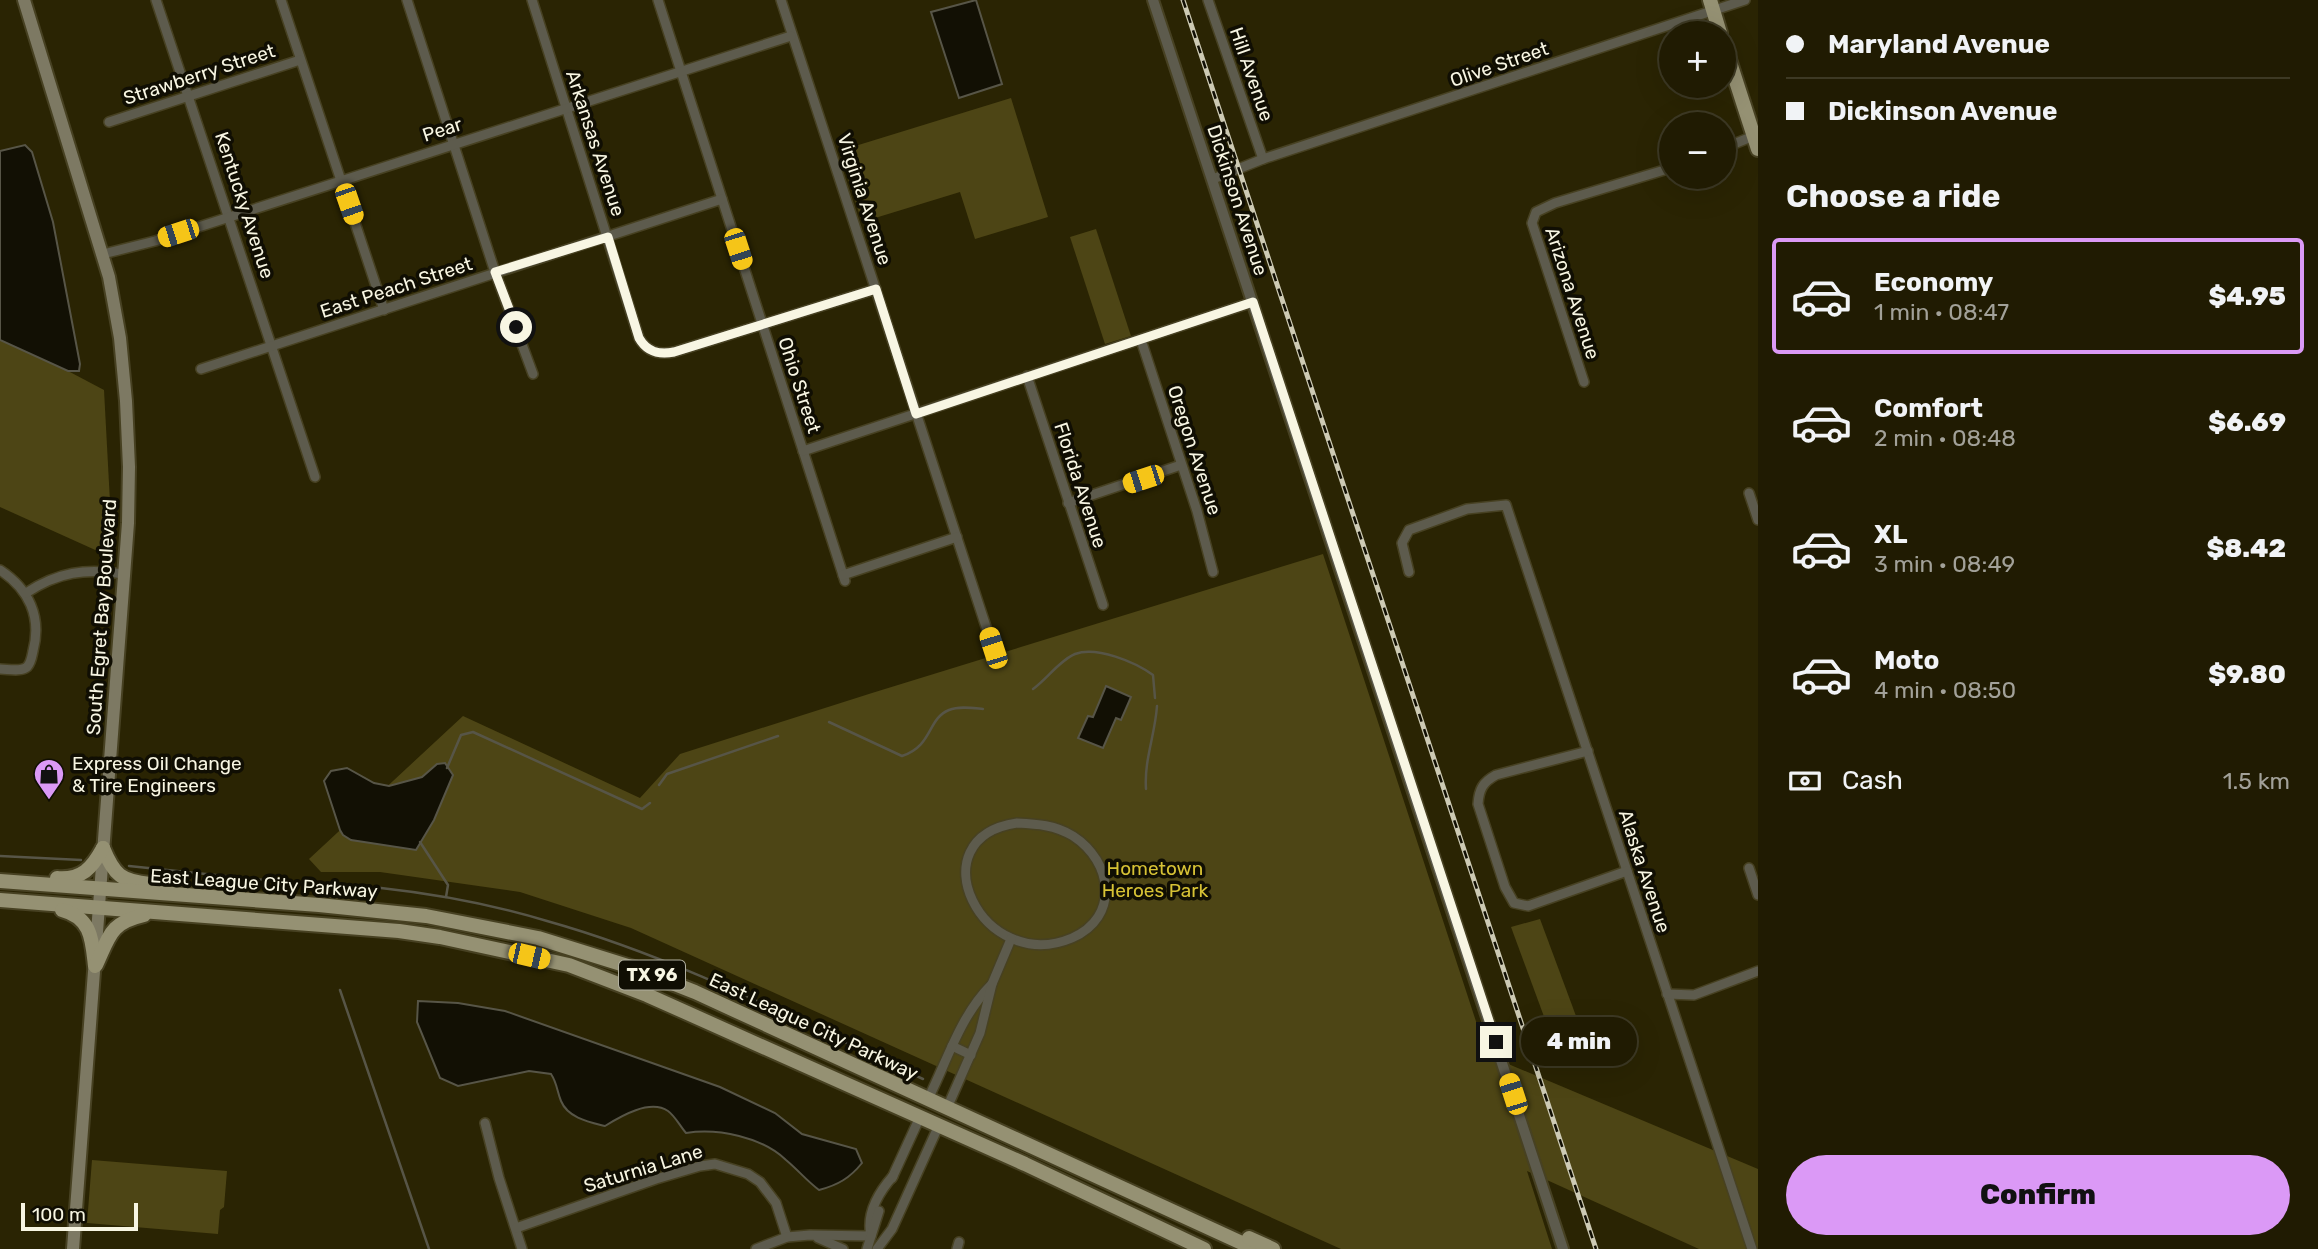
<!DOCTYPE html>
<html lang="en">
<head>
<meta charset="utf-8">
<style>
  :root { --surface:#201b02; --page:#2d2811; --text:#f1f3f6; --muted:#a2a199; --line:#3d3924; --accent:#db99f6 }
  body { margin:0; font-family:Rubik,sans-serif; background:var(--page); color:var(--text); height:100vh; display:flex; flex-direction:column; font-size:26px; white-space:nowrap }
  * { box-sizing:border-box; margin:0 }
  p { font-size:23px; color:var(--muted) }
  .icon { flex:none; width:38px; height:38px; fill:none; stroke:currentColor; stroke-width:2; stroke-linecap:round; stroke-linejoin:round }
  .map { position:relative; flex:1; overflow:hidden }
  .drawer { display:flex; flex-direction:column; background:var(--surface); width:560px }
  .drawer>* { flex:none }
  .guide { display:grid; align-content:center; height:154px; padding:0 28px; background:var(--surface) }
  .tools { position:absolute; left:1659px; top:21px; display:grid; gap:14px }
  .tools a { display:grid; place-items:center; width:77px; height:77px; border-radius:50%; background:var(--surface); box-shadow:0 7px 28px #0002,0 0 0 2px var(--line); font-size:35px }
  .scale { position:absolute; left:21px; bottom:18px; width:117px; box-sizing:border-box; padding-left:7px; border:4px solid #f8f6e3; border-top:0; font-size:19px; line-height:24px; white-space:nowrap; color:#f8f6e3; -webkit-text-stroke:5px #100e03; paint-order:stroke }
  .end { position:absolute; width:32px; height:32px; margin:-16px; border:9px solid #f8f6e3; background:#111; box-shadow:0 0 0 4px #111 }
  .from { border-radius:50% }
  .bubble { position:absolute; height:49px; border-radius:24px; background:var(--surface); box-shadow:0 7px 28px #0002,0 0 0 2px var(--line); font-size:23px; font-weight:800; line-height:49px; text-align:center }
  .car { position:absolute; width:21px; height:42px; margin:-21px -10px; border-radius:9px; box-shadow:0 0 5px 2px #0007; background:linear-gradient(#f5c518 24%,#345 0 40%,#f5c518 0 76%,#345 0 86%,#f5c518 0) }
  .guide b { display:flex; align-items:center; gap:24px; height:66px; font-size:26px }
  .guide b+b { border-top:2px solid var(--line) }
  .guide i { width:18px; height:18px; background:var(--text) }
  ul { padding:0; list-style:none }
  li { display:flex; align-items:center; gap:21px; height:116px; margin:0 14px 10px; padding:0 14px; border:4px solid transparent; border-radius:7px }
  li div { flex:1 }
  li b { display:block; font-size:26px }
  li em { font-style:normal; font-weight:800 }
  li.active { border-color:var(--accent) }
  li>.icon { width:63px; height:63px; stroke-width:1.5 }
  h2 { padding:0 28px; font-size:32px; line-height:84px }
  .pay { display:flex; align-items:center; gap:18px; height:77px; padding:0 28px; font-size:26px }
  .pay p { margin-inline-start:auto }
  .action { display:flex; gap:14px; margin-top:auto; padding:14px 28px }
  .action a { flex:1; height:80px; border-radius:42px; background:var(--accent); color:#111; font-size:28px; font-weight:800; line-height:80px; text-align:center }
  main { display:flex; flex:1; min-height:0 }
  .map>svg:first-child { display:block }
</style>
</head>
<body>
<main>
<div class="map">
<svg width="1758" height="1249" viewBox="0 0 1758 1249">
  <rect width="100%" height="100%" fill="#2a2403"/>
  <g fill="#4d4515">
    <path d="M 1011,98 L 1048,217 L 975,239 L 960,192 L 862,222 L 839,151 Z"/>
    <path d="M 1096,229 L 1131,336 L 1105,344 L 1070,237 Z"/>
    <path d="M 0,340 L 68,371 L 104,390 L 113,558 L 0,507 Z"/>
    <path d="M 1323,554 L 1487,1055 L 1758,1169 L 1758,1249 L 1699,1249 L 1527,1171 L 1552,1249 L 1341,1249 L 631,928 L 520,892 L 380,872 L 321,872 L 309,859 L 463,716 L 640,798 L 680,754 L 872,693 Z"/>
    <path d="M 1540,919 L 1576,1016 L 1546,1022 L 1511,927 Z"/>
    <path d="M 92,1160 L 227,1171 L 224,1207 L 220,1210 L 218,1234 L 87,1223 Z"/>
  </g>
  <g fill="#121004" stroke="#575547" stroke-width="2">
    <path d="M 976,0 L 1002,84 L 959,98 L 931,12 Z"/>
    <path d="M 25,145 L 32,152 L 53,222 L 80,364 L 79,371 L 68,371 L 0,340 L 0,151 Z"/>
    <path d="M 1106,686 L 1131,697 L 1121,720 L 1116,718 L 1103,748 L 1078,738 L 1088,716 L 1093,717 Z"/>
    <path d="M 445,763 L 453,775 L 434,820 L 416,850 L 351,840 L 343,835 L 340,830 L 324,781 L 331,771 L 347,768 L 374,783 L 389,786 L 422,777 L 437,764 Z"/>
    <path d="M 418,1001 L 458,1003 L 505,1011 L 720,1087 L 775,1113 L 802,1134 L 856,1149 L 862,1163 C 850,1178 838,1185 819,1190 C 807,1181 798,1170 786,1160 C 762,1137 718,1128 686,1133 C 680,1126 675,1116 668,1111 C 650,1099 621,1116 605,1126 C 589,1122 568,1118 561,1101 C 557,1091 557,1083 551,1074 L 529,1071 L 458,1086 L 440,1078 L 417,1022 Z"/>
  </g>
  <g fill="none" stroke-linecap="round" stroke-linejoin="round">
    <g stroke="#575547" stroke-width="2.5">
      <path d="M 1033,689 C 1047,679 1060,660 1075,654 C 1097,646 1135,662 1153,675 L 1155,698"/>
      <path d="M 829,722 L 902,756 C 933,746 927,719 949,710 C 959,706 972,708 983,709"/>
      <path d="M 447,768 L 461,735 L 473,732 L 642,809 L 650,803"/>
      <path d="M 659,785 L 667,774 L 778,736"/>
      <path d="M 1146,789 C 1144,760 1155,735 1157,706"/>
      <path d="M 420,842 L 448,885 L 446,897"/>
      <path d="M 0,856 L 81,860"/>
      <path d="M 129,866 L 274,881"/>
      <path d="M 301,883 C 328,886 354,886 381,888 C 436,894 494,905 547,921 C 679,958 800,1022 923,1079"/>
      <path d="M 340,990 L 429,1249"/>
    </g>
    <g stroke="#474122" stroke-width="12">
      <g id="minor">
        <path d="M 156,0 L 315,477"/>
        <path d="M 281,0 L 384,310"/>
        <path d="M 407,0 L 495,272 L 533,374"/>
        <path d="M 532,0 L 639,338 C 647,352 659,355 674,352 L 876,289"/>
        <path d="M 658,0 L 845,581"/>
        <path d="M 781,0 L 993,648"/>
        <path d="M 1208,0 L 1263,159"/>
        <path d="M 109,122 L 300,60"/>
        <path d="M 1724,148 L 1756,135"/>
        <path d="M 1213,179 L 1263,159 L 1745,0"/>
        <path d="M 103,254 L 155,241 L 791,36"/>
        <path d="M 1141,340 L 1197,511 L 1213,572"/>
        <path d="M 201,369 L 722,199"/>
        <path d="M 1027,376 L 1103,605"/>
        <path d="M 1584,382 L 1532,223 L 1536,212 L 1555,203 L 1671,168"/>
        <path d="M 803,451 L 1253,302"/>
        <path d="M 1749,493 L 1758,520"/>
        <path d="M 1068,503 L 1181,465"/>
        <path d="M 0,570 C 29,589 42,617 33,651 C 32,656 31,663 27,667 C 21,672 8,669 0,669"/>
        <path d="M 1409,572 L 1402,543 L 1409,530 L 1467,509 L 1506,505 L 1752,1249"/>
        <path d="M 843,575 L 957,537"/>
        <path d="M 26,593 C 58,572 85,568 124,574"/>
        <path d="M 1588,751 L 1496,775 C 1483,782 1479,789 1478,804 L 1505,887 L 1514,903 L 1528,906 L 1627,871"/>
        <path d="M 1017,823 C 1037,824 1055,825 1073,836 C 1113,862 1120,917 1072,938 C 982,976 915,838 1017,823 Z"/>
        <path d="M 1749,868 L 1758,895"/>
        <path d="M 1667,994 L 1694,995 L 1758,971"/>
        <path d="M 952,1046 L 971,1055"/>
        <path d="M 928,1099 C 948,1059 960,1016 992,984"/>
        <path d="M 947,1108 L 980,1033 L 992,984 L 1011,939"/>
        <path d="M 485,1123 L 499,1178 L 522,1249"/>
        <path d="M 892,1178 L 920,1117"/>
        <path d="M 516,1228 L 656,1179 L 700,1166 L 715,1164 L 748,1174 L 760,1182 L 776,1203 L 787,1237"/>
        <path d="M 818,1238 L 843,1249"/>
        <path d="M 756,1249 L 787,1237 L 810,1235 L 871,1236 C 866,1214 879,1192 893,1176"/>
        <path d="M 867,1249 L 879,1211"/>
        <path d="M 877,1249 L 892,1229 L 939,1125"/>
        <path d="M 957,1249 L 959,1242"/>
      </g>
    </g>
    <g stroke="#474122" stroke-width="14">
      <path id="tertiary" d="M 1153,0 L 1563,1249"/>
    </g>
    <g stroke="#474122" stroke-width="16">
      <path id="secondary" d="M 24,0 L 109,277 L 120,338 L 126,401 L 129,467 L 128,523 L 73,1249"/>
    </g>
    <g stroke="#474122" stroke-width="18">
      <g id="primary">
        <path d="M 1710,0 L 1720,33"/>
        <path d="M 1724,44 L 1758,149"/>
        <path d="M 103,848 C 114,875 121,881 150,884"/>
        <path d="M 57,878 C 82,880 92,868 103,848"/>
        <path d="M 0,881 L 319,905 L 426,916 L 538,938 L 634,968 L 695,992 L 1255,1249"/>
        <path d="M 0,900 L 399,931 L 440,937 L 569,965 L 647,995 L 1025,1164 L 1204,1249"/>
        <path d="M 62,910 C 92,918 92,940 95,966"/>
        <path d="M 96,965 C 110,935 110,923 144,915"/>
        <path d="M 1249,1238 L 1273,1249"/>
      </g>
    </g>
    <use href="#minor" stroke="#5d5b4d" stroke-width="9"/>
    <use href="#tertiary" stroke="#5d5b4d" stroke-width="10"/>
    <use href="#secondary" stroke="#7d7963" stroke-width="12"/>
    <use href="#primary" stroke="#959173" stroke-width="14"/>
    <g stroke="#cdcab4" stroke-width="5">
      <path id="rail" d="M 1183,0 L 1596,1249"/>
    </g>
    <use href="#rail" stroke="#100e03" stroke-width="2.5" stroke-dasharray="8" stroke-linecap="butt"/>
  </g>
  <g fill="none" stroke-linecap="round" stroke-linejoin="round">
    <path stroke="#f8f6e3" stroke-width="9" d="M 516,327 L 495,272 L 608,237 L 639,338 C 647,352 659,355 674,352 L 876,289 L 916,414 L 1253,302 L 1496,1042"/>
  </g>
  <defs>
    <g id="shop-pin" transform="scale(1.575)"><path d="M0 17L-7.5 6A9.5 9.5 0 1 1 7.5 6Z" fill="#db99f6" stroke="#100e03"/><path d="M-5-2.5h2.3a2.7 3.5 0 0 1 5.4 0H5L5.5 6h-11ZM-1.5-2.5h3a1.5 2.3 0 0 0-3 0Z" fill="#111"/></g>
  </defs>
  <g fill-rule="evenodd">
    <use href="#shop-pin" x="49" y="774"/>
  </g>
  <g text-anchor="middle" stroke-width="7" stroke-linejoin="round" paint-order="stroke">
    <rect fill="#100e03" stroke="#b2b0a0" stroke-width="2" x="619" y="960.5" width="66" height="29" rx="5"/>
    <g font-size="18" font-weight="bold" fill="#f8f6e3">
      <text x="652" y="981">TX 96</text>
    </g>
    <g font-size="19" fill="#f8f6e3" stroke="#100e03">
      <text transform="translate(1499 64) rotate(-19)" y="7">Olive Street</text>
      <text transform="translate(199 74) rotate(-18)" y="7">Strawberry Street</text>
      <text transform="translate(1252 74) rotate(71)" y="7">Hill Avenue</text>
      <text transform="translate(442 129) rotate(-18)" y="7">Pear</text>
      <text transform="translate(596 143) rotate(72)" y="7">Arkansas Avenue</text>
      <text transform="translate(865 199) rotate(72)" y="7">Virginia Avenue</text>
      <text transform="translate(1238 200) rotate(72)" y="7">Dickinson Avenue</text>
      <text transform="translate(245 205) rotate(72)" y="7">Kentucky Avenue</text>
      <text transform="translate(396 287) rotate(-18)" y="7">East Peach Street</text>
      <text transform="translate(1573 293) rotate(72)" y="7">Arizona Avenue</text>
      <text transform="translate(800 385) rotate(72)" y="7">Ohio Street</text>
      <text transform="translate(1195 450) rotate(72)" y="7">Oregon Avenue</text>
      <text transform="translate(1081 485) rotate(72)" y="7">Florida Avenue</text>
      <text transform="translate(101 617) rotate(-86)" y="7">South Egret Bay Boulevard</text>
      <text transform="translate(1645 871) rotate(72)" y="7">Alaska Avenue</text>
      <text transform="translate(264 883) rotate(4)" y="7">East League City Parkway</text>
      <text transform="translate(814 1026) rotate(25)" y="7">East League City Parkway</text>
      <text transform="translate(643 1168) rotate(-17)" y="7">Saturnia Lane</text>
    </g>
    <g font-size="19" fill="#f8f6e3" stroke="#100e03" text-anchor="start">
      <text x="72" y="770">Express Oil Change<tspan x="72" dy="22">&amp; Tire Engineers</tspan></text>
    </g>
    <g font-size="19" fill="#d7c235" stroke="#100e03">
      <text x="1155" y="875">Hometown<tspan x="1155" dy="22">Heroes Park</tspan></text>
    </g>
  </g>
</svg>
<div class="tools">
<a>+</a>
<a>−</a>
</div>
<div class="scale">100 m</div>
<i class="end from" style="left:516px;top:327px"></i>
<i class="end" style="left:1496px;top:1042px"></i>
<div class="bubble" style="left:1521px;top:1017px;width:116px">4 min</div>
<i class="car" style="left:349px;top:204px;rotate:161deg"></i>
<i class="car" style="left:178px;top:233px;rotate:252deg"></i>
<i class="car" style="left:738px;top:249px;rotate:162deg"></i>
<i class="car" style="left:1143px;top:479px;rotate:252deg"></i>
<i class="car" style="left:993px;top:648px;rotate:342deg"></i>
<i class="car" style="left:529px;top:956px;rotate:103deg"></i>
<i class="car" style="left:1513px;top:1094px;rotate:342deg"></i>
</div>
<section class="drawer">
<div class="guide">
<b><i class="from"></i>Maryland Avenue</b>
<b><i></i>Dickinson Avenue</b>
</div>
<h2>Choose a ride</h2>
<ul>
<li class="active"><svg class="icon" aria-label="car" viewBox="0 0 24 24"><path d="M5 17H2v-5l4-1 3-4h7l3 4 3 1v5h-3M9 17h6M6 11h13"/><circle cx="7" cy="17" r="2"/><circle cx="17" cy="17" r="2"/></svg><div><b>Economy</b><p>1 min · 08:47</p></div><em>$4.95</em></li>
<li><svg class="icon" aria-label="car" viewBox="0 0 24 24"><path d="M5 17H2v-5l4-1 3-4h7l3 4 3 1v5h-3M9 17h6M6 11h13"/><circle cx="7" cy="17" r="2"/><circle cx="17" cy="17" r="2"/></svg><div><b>Comfort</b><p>2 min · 08:48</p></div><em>$6.69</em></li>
<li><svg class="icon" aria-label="car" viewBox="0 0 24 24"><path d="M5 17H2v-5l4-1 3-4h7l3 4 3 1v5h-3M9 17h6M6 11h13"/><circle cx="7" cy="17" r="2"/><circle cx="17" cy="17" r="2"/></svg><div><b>XL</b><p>3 min · 08:49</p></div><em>$8.42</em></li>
<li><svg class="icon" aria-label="car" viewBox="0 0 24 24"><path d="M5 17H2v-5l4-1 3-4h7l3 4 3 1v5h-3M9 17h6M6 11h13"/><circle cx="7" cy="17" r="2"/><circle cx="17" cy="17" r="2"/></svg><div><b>Moto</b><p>4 min · 08:50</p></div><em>$9.80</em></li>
</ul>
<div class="pay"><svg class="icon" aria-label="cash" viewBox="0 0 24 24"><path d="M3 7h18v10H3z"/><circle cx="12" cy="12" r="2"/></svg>Cash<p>1.5 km</p></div>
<div class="action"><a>Confirm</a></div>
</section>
</main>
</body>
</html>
